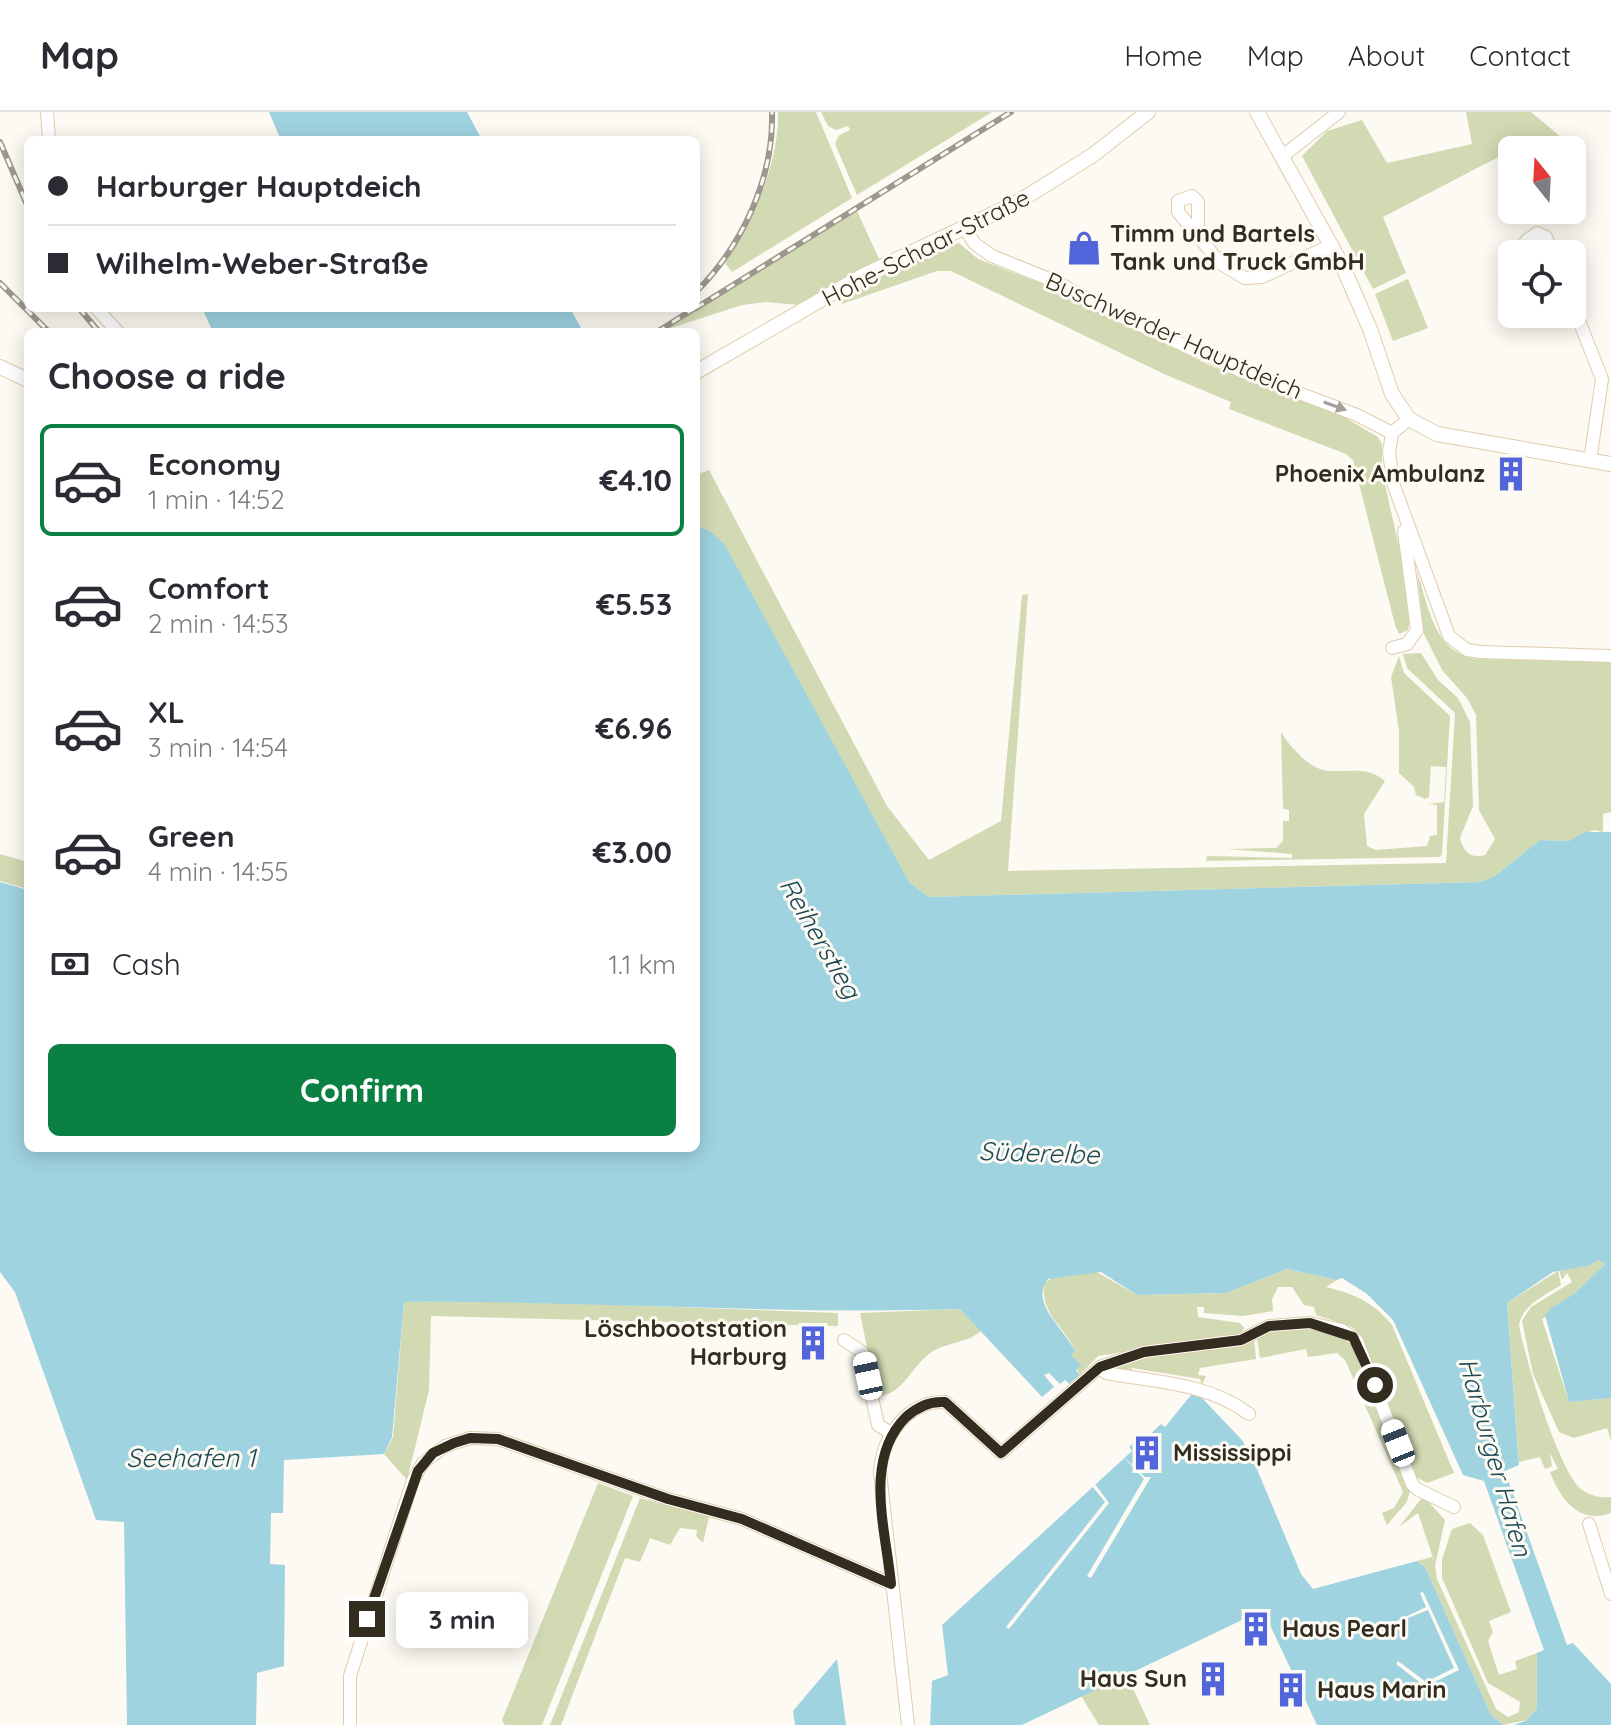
<!DOCTYPE html>
<html lang="en">
<head>
<meta charset="utf-8">
<style>
  :root { --surface:#fff; --page:#f7f7f7; --text:#2b2b33; --muted:#7c7c81; --line:#e1e1e2; --accent:#0b8043 }
  body { margin:0; font-family:Quicksand,sans-serif; background:var(--page); color:var(--text); height:100vh; display:flex; flex-direction:column; font-size:30px; white-space:nowrap }
  * { box-sizing:border-box; margin:0 }
  p { font-size:26px; color:var(--muted) }
  .icon { flex:none; width:44px; height:44px; fill:none; stroke:currentColor; stroke-width:2; stroke-linecap:round; stroke-linejoin:round }
  .map { position:relative; flex:1; overflow:hidden }
  .side { position:absolute; left:24px; top:216px; width:676px; height:824px; display:flex; flex-direction:column; background:var(--surface); border-radius:12px; box-shadow:0 4px 20px #0003 }
  .side>* { flex:none }
  .banner { position:absolute; left:24px; top:24px; width:676px; height:176px; border-radius:12px; box-shadow:0 4px 20px #0003; display:grid; align-content:center; height:176px; padding:0 24px; background:var(--surface) }
  .needle { width:52px; rotate:342deg }
  .fabs { position:absolute; left:1498px; top:24px; display:grid; gap:16px }
  .fabs a { display:grid; place-items:center; width:88px; height:88px; border-radius:12px; background:var(--surface); box-shadow:0 4px 20px #0003; font-size:40px }
  .end { position:absolute; width:36px; height:36px; margin:-18px; border:10px solid #332d1f; background:#fff; box-shadow:0 0 0 4px #fff }
  .from { border-radius:50% }
  .bubble { position:absolute; height:56px; border-radius:12px; background:var(--surface); box-shadow:0 4px 20px #0003; font-size:26px; font-weight:800; line-height:56px; text-align:center }
  .car { position:absolute; width:24px; height:48px; margin:-24px -12px; border-radius:10px; box-shadow:0 0 6px 2px #0007; background:linear-gradient(#fff 24%,#345 0 40%,#fff 0 76%,#345 0 86%,#fff 0) }
  .banner b { display:flex; align-items:center; gap:28px; height:76px; font-size:30px }
  .banner b+b { border-top:2px solid var(--line) }
  .banner i { width:20px; height:20px; background:var(--text) }
  ul { padding:0; list-style:none }
  li { display:flex; align-items:center; gap:24px; height:112px; margin:0 16px 12px; padding:0 8px; border:4px solid transparent; border-radius:12px }
  li div { flex:1 }
  li b { display:block; font-size:30px }
  li em { font-style:normal; font-weight:800 }
  li.selected { border-color:var(--accent) }
  li>.icon { width:72px; height:72px; stroke-width:1.5 }
  h2 { padding:0 24px; font-size:36px; line-height:96px }
  .pay { display:flex; align-items:center; gap:20px; height:88px; padding:0 24px; font-size:30px }
  .pay p { margin-inline-start:auto }
  .action { display:flex; gap:16px; margin-top:auto; padding:16px 24px }
  .action a { flex:1; height:92px; border-radius:12px; background:var(--accent); color:#fff; font-size:32px; font-weight:800; line-height:92px; text-align:center }
  header { display:flex; align-items:center; gap:48px; box-sizing:border-box; height:112px; padding:0 40px; background:var(--surface); border-bottom:2px solid var(--line) }
  header strong { font-size:38px }
  nav { display:flex; gap:44px; margin-inline-start:auto; font-size:28px }
  .map>svg:first-child { display:block }
</style>
</head>
<body>
<header>
<strong>Map</strong>
<nav><a>Home</a><a>Map</a><a>About</a><a>Contact</a></nav>
</header>
<div class="map">
<svg width="1611" height="1613" viewBox="0 0 1611 1613">
  <rect width="100%" height="100%" fill="#fdfaf3"/>
  <g fill="#d1dab3">
    <path d="M 778,0 L 816,0 L 852,86 L 732,160 L 725,151 C 753,107 779,53 778,0 Z"/>
    <path d="M 821,0 L 992,0 L 857,83 L 835,32 L 839,23 L 850,18 L 848,14 L 836,18 L 828,14 Z"/>
    <path d="M 1466,0 L 1531,0 L 1580,41 L 1572,44 L 1572,38 L 1512,38 L 1512,42 L 1510,39 L 1383,105 L 1406,161 L 1373,177 L 1302,44 L 1327,19 L 1362,8 L 1387,51 L 1472,32 Z"/>
    <path d="M 857,99 L 880,149 L 800,193 L 765,190 L 742,193 L 665,218 Z"/>
    <path d="M 959,131 L 978,147 L 1043,172 L 1209,253 L 1344,305 L 1378,325 L 1382,332 L 1382,360 L 1404,456 L 1410,506 L 1408,518 L 1399,522 L 1395,513 L 1353,348 L 1346,342 L 1229,297 L 1231,290 L 1164,262 L 951,159 L 937,159 L 842,192 L 842,185 L 909,150 Z"/>
    <path d="M 1408,167 L 1428,216 L 1393,229 L 1375,182 Z"/>
    <path d="M 709,358 L 887,694 L 929,748 L 1001,709 L 1022,483 L 1028,482 L 1008,759 L 1446,751 L 1455,601 L 1407,556 L 1403,542 L 1421,541 L 1438,568 L 1458,586 L 1470,610 L 1473,694 L 1460,726 C 1463,739 1470,747 1485,743 L 1495,727 L 1479,698 L 1476,603 L 1467,586 L 1442,558 L 1424,522 L 1417,460 C 1429,495 1434,542 1478,547 L 1611,550 L 1611,700 L 1603,702 L 1603,720 L 1594,718 L 1569,729 L 1540,728 L 1495,764 L 1480,770 L 929,785 L 909,770 L 710,419 L 696,413 L 696,363 Z"/>
    <path d="M 1399,544 L 1404,561 L 1450,604 L 1442,742 L 1440,745 L 1206,749 L 1207,744 L 1292,746 L 1292,742 L 1227,737 L 1276,736 L 1283,729 L 1283,709 L 1289,709 L 1289,698 L 1283,697 L 1281,620 C 1290,635 1311,659 1330,659 C 1351,660 1368,654 1385,669 L 1364,702 L 1367,734 L 1376,738 L 1427,734 L 1430,724 L 1437,723 L 1437,693 L 1428,692 L 1444,690 L 1446,655 L 1431,654 L 1429,685 L 1425,687 L 1416,683 L 1414,675 L 1399,661 L 1399,619 L 1391,565 Z"/>
    <path d="M 0,742 L 28,750 L 28,777 L 0,769 Z"/>
    <path d="M 1598,1148 L 1605,1152 L 1574,1182 L 1573,1190 L 1542,1207 L 1569,1290 L 1611,1286 L 1611,1329 L 1607,1316 L 1574,1326 L 1559,1320 L 1533,1262 L 1522,1209 L 1531,1195 L 1572,1170 L 1567,1161 L 1562,1168 L 1559,1158 L 1591,1153 Z"/>
    <path d="M 1287,1157 L 1337,1168 L 1326,1175 C 1355,1182 1373,1190 1392,1213 L 1454,1361 L 1427,1371 L 1416,1365 L 1362,1225 L 1352,1215 L 1316,1203 L 1314,1195 L 1304,1193 L 1292,1175 L 1278,1175 L 1272,1187 L 1273,1199 L 1243,1204 L 1204,1201 L 1204,1195 L 1197,1195 L 1198,1205 L 1240,1211 L 1244,1216 L 1241,1221 L 1098,1244 L 1080,1263 L 1071,1243 L 1075,1238 C 1064,1214 1040,1202 1044,1171 L 1057,1163 L 1095,1159 L 1137,1183 L 1226,1181 Z"/>
    <path d="M 1558,1159 L 1561,1173 C 1546,1183 1522,1193 1519,1213 C 1525,1246 1558,1357 1581,1377 C 1590,1384 1600,1386 1611,1385 L 1611,1401 C 1579,1413 1560,1387 1550,1360 L 1558,1357 L 1550,1341 L 1552,1354 L 1545,1357 L 1540,1345 L 1519,1350 L 1507,1191 Z"/>
    <path d="M 509,1189 L 838,1201 L 838,1214 L 431,1204 L 429,1278 L 407,1368 L 384,1342 L 393,1325 L 404,1190 Z"/>
    <path d="M 960,1197 L 981,1219 C 966,1232 944,1230 929,1242 C 912,1255 904,1279 882,1284 L 877,1263 L 873,1264 L 860,1201 Z"/>
    <path d="M 1312,1214 L 1352,1229 L 1410,1378 L 1407,1390 L 1387,1413 L 1382,1401 L 1394,1396 L 1403,1380 L 1345,1248 L 1337,1241 L 1308,1245 L 1306,1237 L 1260,1246 L 1257,1225 L 1266,1219 Z"/>
    <path d="M 1254,1227 L 1256,1247 L 1200,1256 L 1198,1263 L 1206,1264 L 1202,1273 L 1200,1267 L 1132,1256 L 1131,1259 L 1110,1256 L 1136,1246 Z"/>
    <path d="M 598,1371 L 633,1384 L 542,1613 L 505,1613 L 502,1608 Z"/>
    <path d="M 640,1386 L 709,1405 L 703,1431 L 696,1424 L 697,1418 L 680,1416 L 670,1433 L 650,1426 L 640,1450 L 625,1446 L 561,1613 L 550,1613 Z"/>
    <path d="M 1421,1387 L 1427,1388 L 1445,1408 L 1435,1454 L 1437,1467 L 1496,1597 L 1508,1605 L 1519,1600 L 1520,1590 L 1488,1571 L 1442,1466 L 1442,1447 L 1452,1417 L 1470,1411 L 1483,1423 L 1511,1500 L 1489,1509 L 1493,1520 L 1488,1529 L 1499,1563 L 1517,1557 L 1515,1549 L 1537,1541 L 1537,1596 L 1527,1608 L 1503,1613 L 1491,1603 L 1425,1455 L 1417,1449 L 1432,1445 L 1434,1449 L 1418,1401 L 1399,1415 Z"/>
    <path d="M 1127,1564 L 1150,1613 L 1099,1613 L 1081,1584 Z"/>
  </g>
  <g fill="#9fd3e0">
    <path d="M 269,0 L 467,0 L 482,28 L 281,28 Z"/>
    <path d="M 202,196 L 570,196 L 581,216 L 570,220 L 213,220 Z"/>
    <path d="M 696,413 L 710,419 L 725,433 L 909,770 L 929,785 L 1480,770 L 1495,764 L 1540,728 L 1569,729 L 1585,720 L 1611,720 L 1611,1286 L 1569,1290 L 1545,1203 L 1550,1197 L 1574,1182 L 1605,1152 L 1598,1148 L 1591,1153 L 1553,1160 L 1507,1191 L 1519,1353 L 1505,1359 L 1567,1533 L 1573,1531 L 1611,1572 L 1611,1613 L 1514,1613 L 1527,1608 L 1537,1596 L 1537,1541 L 1544,1538 L 1484,1369 L 1463,1363 L 1393,1208 L 1367,1182 L 1342,1166 L 1337,1168 L 1287,1157 L 1226,1181 L 1137,1183 L 1101,1160 L 1048,1167 C 1028,1190 1067,1220 1075,1239 L 1071,1243 L 1081,1253 L 1076,1258 L 1080,1263 L 1069,1272 L 1065,1268 L 1060,1272 L 1049,1261 L 1044,1263 L 1054,1275 L 1042,1285 L 960,1197 C 775,1203 590,1188 404,1190 L 392,1325 L 384,1342 L 284,1348 L 283,1401 L 271,1401 L 270,1452 L 285,1453 L 284,1554 L 257,1561 L 256,1613 L 127,1613 L 124,1410 L 96,1408 L 15,1180 L 0,1160 L 0,770 L 28,778 L 28,1036 L 696,1036 Z"/>
    <path d="M 1191,1283 L 1201,1285 L 1242,1328 L 1251,1343 L 1301,1462 L 1313,1477 L 1417,1449 L 1425,1455 L 1491,1603 L 1503,1613 L 1317,1613 L 1263,1498 L 1022,1613 L 930,1613 L 932,1569 L 948,1563 L 942,1513 L 1132,1339 L 1129,1335 L 1139,1326 L 1143,1329 L 1161,1312 L 1165,1315 Z"/>
    <path d="M 837,1547 L 846,1613 L 795,1613 L 793,1599 Z"/>
  </g>
  <g fill="#fdfaf3">
    <path d="M 1122,1343 L 1145,1365 L 1151,1365 L 1091,1466 L 1087,1464 L 1144,1367 Z"/>
    <path d="M 1095,1372 L 1109,1391 L 1009,1517 L 1006,1515 L 1105,1390 L 1092,1374 Z"/>
    <path d="M 1423,1480 L 1459,1558 L 1414,1580 L 1412,1577 L 1422,1572 L 1396,1552 L 1398,1549 L 1426,1570 L 1454,1556 L 1428,1498 L 1380,1517 L 1426,1495 L 1420,1481 Z"/>
  </g>
  <g fill="none" stroke-linecap="round" stroke-linejoin="round">
    <g stroke="#dfcdab" stroke-width="14">
      <g id="minor">
        <path d="M 47,0 L 49,28"/>
        <path d="M 1284,43 L 1339,0"/>
        <path d="M 965,117 L 975,132 L 992,144 L 1059,171 L 1109,199 L 1243,260 L 1357,303 L 1392,321"/>
        <path d="M 1198,120 L 1198,90 L 1192,84 L 1178,89 L 1178,100 L 1221,152 L 1245,166 L 1262,165 L 1332,133"/>
        <path d="M 1533,142 L 1526,129 L 1537,121 L 1546,125 L 1552,142"/>
        <path d="M 1572,191 L 1602,267 L 1590,349"/>
        <path d="M 96,196 L 118,220"/>
        <path d="M 1409,307 L 1392,321 L 1389,341 L 1394,374 L 1449,524 L 1467,538 L 1481,540 L 1611,544"/>
        <path d="M 1392,536 L 1407,532 L 1417,518 L 1404,419"/>
        <path d="M 844,1228 L 862,1240 L 878,1313 L 891,1321"/>
        <path d="M 1100,1255 L 1106,1261 C 1154,1270 1209,1271 1249,1302"/>
        <path d="M 1589,1412 L 1611,1482"/>
        <path d="M 350,1613 L 350,1564 L 413,1368 L 423,1351 L 445,1334 L 470,1326 L 498,1327 L 668,1387 L 742,1407 L 891,1472"/>
        <path d="M 908,1613 L 880,1360 C 882,1326 907,1288 945,1290 L 1001,1341 L 1100,1255 L 1144,1240 L 1241,1228 L 1269,1214 L 1310,1211 L 1342,1218 L 1357,1229 L 1412,1372 L 1417,1377 L 1454,1395"/>
      </g>
    </g>
    <g stroke="#dfcdab" stroke-width="16">
      <g id="major">
        <path d="M 1257,0 L 1343,155 L 1370,217 L 1392,282 L 1409,307 L 1437,322 L 1611,352"/>
        <path d="M 0,255 L 28,268"/>
        <path d="M 696,260 L 862,164 L 1018,90 L 1093,43 L 1148,0"/>
      </g>
    </g>
    <use href="#minor" stroke="#fff" stroke-width="12"/>
    <use href="#major" stroke="#fff" stroke-width="14"/>
    <g stroke="#9d988e" stroke-width="6">
      <g id="rail">
        <path d="M 0,30 L 28,95"/>
        <path d="M 0,171 L 49,220"/>
        <path d="M 696,180 C 742,134 774,66 772,0"/>
        <path d="M 79,196 L 99,220"/>
        <path d="M 696,196 L 1011,0"/>
        <path d="M 657,220 L 695,196"/>
      </g>
    </g>
    <use href="#rail" stroke="#fdfaf3" stroke-width="3" stroke-dasharray="9" stroke-linecap="butt"/>
  </g>
  <defs><path id="oneway-solid" d="M-6-.8H1V-3.2L6.5 0L1 3.2V.8H-6Z" transform="scale(2)"/></defs>
  <use fill="#a3a09a" href="#oneway-solid" transform="translate(1335 294) rotate(20)"/>
  <g fill="none" stroke-linecap="round" stroke-linejoin="round">
    <path stroke="#332d1f" stroke-width="10" d="M 367,1507 L 418,1359 L 433,1341 L 454,1331 L 470,1326 L 498,1327 L 668,1387 L 742,1407 L 891,1472 C 886,1418 863,1348 906,1305 C 917,1295 930,1289 945,1290 L 1001,1341 L 1100,1255 L 1144,1240 L 1241,1228 L 1269,1214 L 1310,1211 L 1353,1225 L 1375,1273"/>
  </g>
  <defs>
    <g id="shop-bare" transform="scale(2.76)"><path d="M-5-2.5h2.3a2.7 3.5 0 0 1 5.4 0H5L5.5 6h-11ZM-1.5-2.5h3a1.5 2.3 0 0 0-3 0Z" fill="#5265db" stroke="#fdfaf3" stroke-width="2.5" paint-order="stroke"/></g>
    <g id="building-bare" transform="scale(2.76)"><path d="M-4-6H4V6H1V3H-1V6H-4ZM-2.5-4.3h1.7v1.8h-1.7ZM.8-4.3h1.7v1.8H.8ZM-2.5-1h1.7V.8h-1.7ZM.8-1h1.7V.8H.8Z" fill="#5265db" stroke="#fdfaf3" stroke-width="2.5" paint-order="stroke"/></g>
  </defs>
  <g fill-rule="evenodd">
    <use href="#shop-bare" x="1084" y="136"/>
    <use href="#building-bare" x="1511" y="362"/>
    <use href="#building-bare" x="813" y="1231"/>
    <use href="#building-bare" x="1147" y="1341"/>
    <use href="#building-bare" x="1256" y="1517"/>
    <use href="#building-bare" x="1213" y="1567"/>
    <use href="#building-bare" x="1291" y="1578"/>
  </g>
  <g text-anchor="middle" stroke-width="6" stroke-linejoin="round" paint-order="stroke">
    <g font-size="24" font-weight="bold" fill="#332d1f" stroke="#fdfaf3" text-anchor="start">
      <text x="1110" y="130">Timm und Bartels<tspan x="1110" dy="28">Tank und Truck GmbH</tspan></text>
      <text x="1485" y="370" text-anchor="end">Phoenix Ambulanz</text>
      <text x="787" y="1225" text-anchor="end">Löschbootstation<tspan x="787" dy="28">Harburg</tspan></text>
      <text x="1173" y="1349">Mississippi</text>
      <text x="1282" y="1525">Haus Pearl</text>
      <text x="1187" y="1575" text-anchor="end">Haus Sun</text>
      <text x="1317" y="1586">Haus Marin</text>
    </g>
    <g font-size="24" fill="#332d1f" stroke="#fdfaf3">
      <text transform="translate(926 136) rotate(-27)" y="8">Hohe-Schaar-Straße</text>
      <text transform="translate(1174 224) rotate(24)" y="8">Buschwerder Hauptdeich</text>
    </g>
    <g font-size="26" font-style="italic" fill="#1d4a55" stroke="#fdfaf3">
      <text transform="translate(820 826) rotate(60)" y="9">Reiherstieg</text>
      <text transform="translate(1039 1041) rotate(2)" y="9">Süderelbe</text>
      <text transform="translate(1495 1345) rotate(74)" y="9">Harburger Hafen</text>
      <text x="191" y="1355">Seehafen 1</text>
    </g>
  </g>
</svg>
<div class="fabs">
<a><svg class="needle" viewBox="-14 -14 28 28"><path d="M0-13l5 13h-10z" fill="#e53935"/><path d="M0 13l5-13h-10z" fill="#7c7c81"/></svg></a>
<a><svg class="icon" aria-label="locate" viewBox="0 0 24 24"><circle cx="12" cy="12" r="6"/><path d="M12 2v4M12 18v4M2 12h4M18 12h4"/></svg></a>
</div>
<i class="end from" style="left:1375px;top:1273px"></i>
<i class="end" style="left:367px;top:1507px"></i>
<div class="bubble" style="left:396px;top:1480px;width:132px">3 min</div>
<i class="car" style="left:868px;top:1264px;rotate:348deg"></i>
<i class="car" style="left:1398px;top:1331px;rotate:338deg"></i>
<div class="banner">
<b><i class="from"></i>Harburger Hauptdeich</b>
<b><i></i>Wilhelm-Weber-Straße</b>
</div>
<section class="side">
<h2>Choose a ride</h2>
<ul>
<li class="selected"><svg class="icon" aria-label="car" viewBox="0 0 24 24"><path d="M5 17H2v-5l4-1 3-4h7l3 4 3 1v5h-3M9 17h6M6 11h13"/><circle cx="7" cy="17" r="2"/><circle cx="17" cy="17" r="2"/></svg><div><b>Economy</b><p>1 min · 14:52</p></div><em>€4.10</em></li>
<li><svg class="icon" aria-label="car" viewBox="0 0 24 24"><path d="M5 17H2v-5l4-1 3-4h7l3 4 3 1v5h-3M9 17h6M6 11h13"/><circle cx="7" cy="17" r="2"/><circle cx="17" cy="17" r="2"/></svg><div><b>Comfort</b><p>2 min · 14:53</p></div><em>€5.53</em></li>
<li><svg class="icon" aria-label="car" viewBox="0 0 24 24"><path d="M5 17H2v-5l4-1 3-4h7l3 4 3 1v5h-3M9 17h6M6 11h13"/><circle cx="7" cy="17" r="2"/><circle cx="17" cy="17" r="2"/></svg><div><b>XL</b><p>3 min · 14:54</p></div><em>€6.96</em></li>
<li><svg class="icon" aria-label="car" viewBox="0 0 24 24"><path d="M5 17H2v-5l4-1 3-4h7l3 4 3 1v5h-3M9 17h6M6 11h13"/><circle cx="7" cy="17" r="2"/><circle cx="17" cy="17" r="2"/></svg><div><b>Green</b><p>4 min · 14:55</p></div><em>€3.00</em></li>
</ul>
<div class="pay"><svg class="icon" aria-label="cash" viewBox="0 0 24 24"><path d="M3 7h18v10H3z"/><circle cx="12" cy="12" r="2"/></svg>Cash<p>1.1 km</p></div>
<div class="action"><a>Confirm</a></div>
</section>
</div>
</body>
</html>
